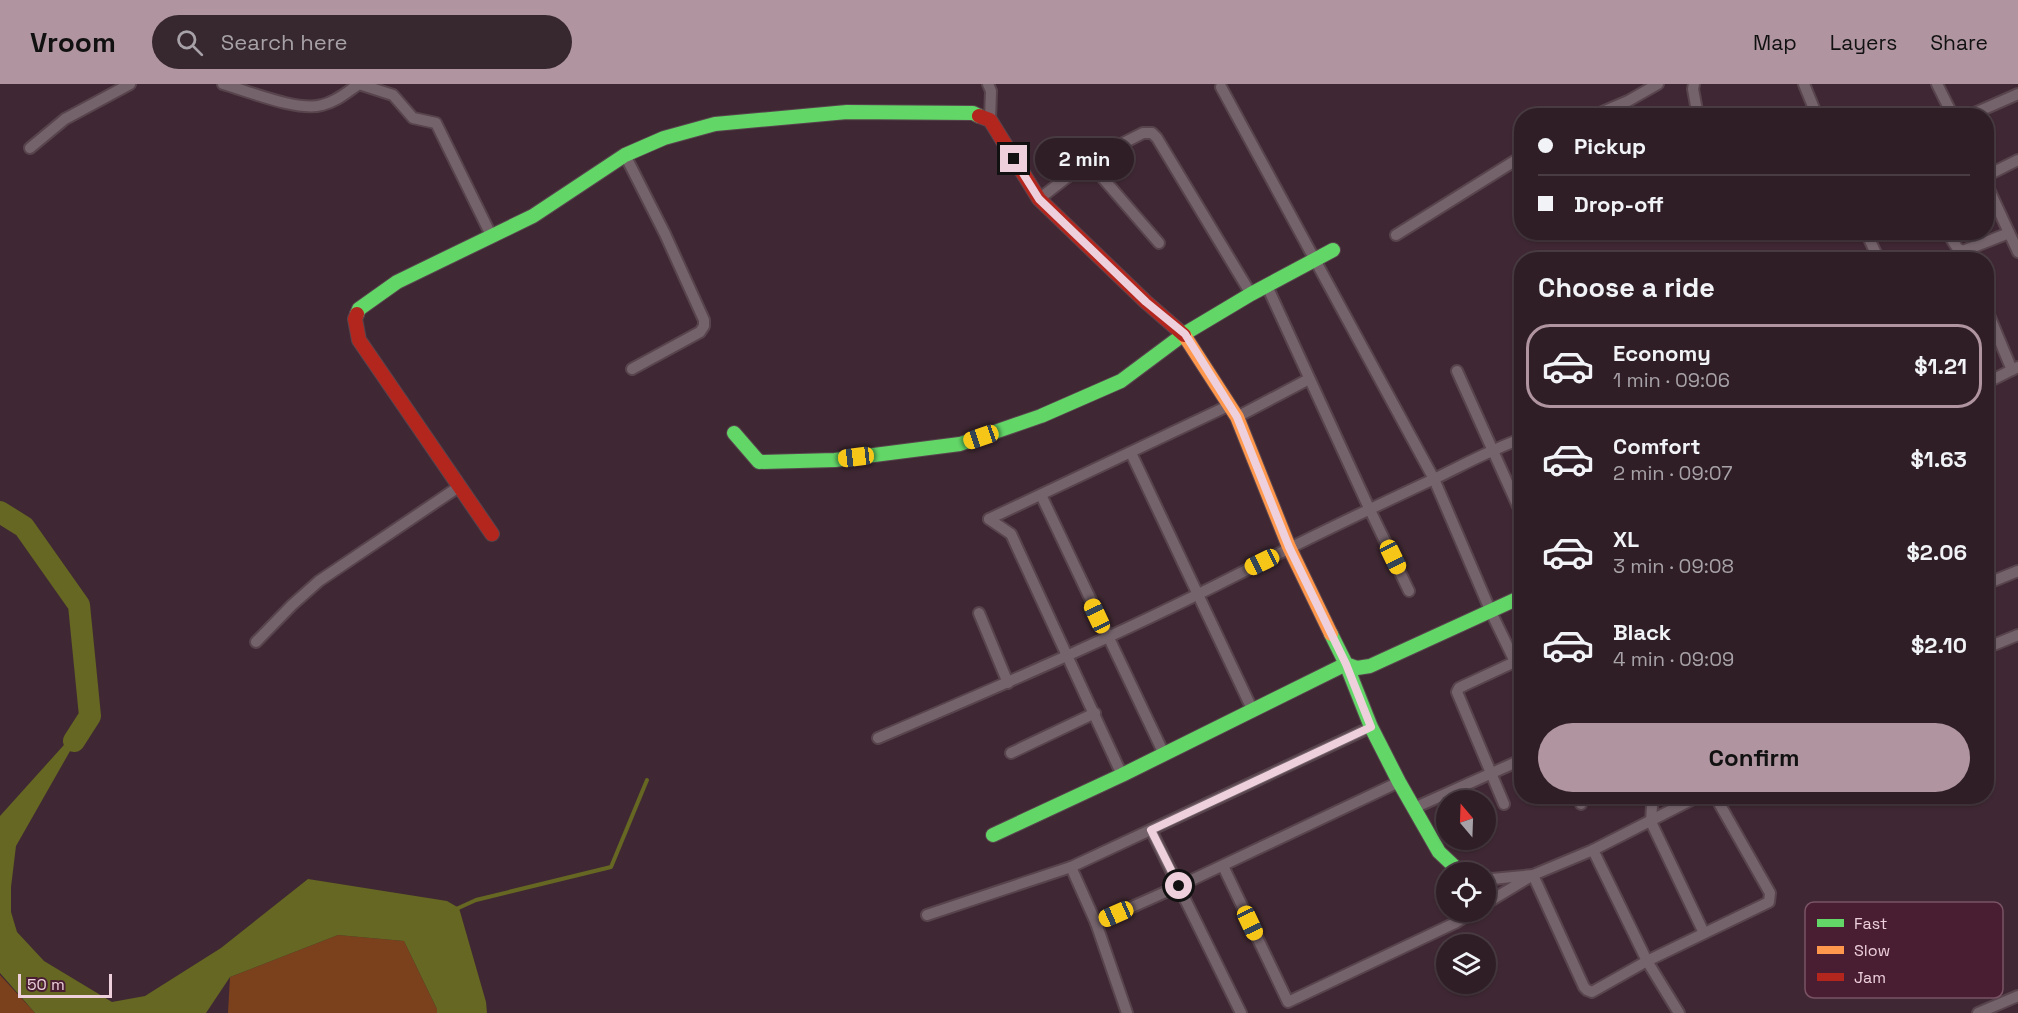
<!DOCTYPE html>
<html lang="en">
<head>
<meta charset="utf-8">
<style>
  :root { --surface:#2f1e26; --page:#37272e; --text:#f1f3f6; --muted:#a7a2a7; --line:#4a3c43; --accent:#b095a0 }
  body { margin:0; font-family:"Space Grotesk",sans-serif; background:var(--page); color:var(--text); height:100vh; display:flex; flex-direction:column; font-size:22px; white-space:nowrap }
  * { box-sizing:border-box; margin:0 }
  p { font-size:20px; color:var(--muted) }
  .icon { flex:none; width:33px; height:33px; fill:none; stroke:currentColor; stroke-width:2; stroke-linecap:round; stroke-linejoin:round }
  .map { position:relative; flex:1; overflow:hidden }
  .side { position:absolute; left:1514px; top:168px; width:480px; height:552px; display:flex; flex-direction:column; background:var(--surface); border-radius:24px; box-shadow:0 2px 4px #0004,0 0 0 2px var(--line) }
  .side>* { flex:none }
  .hud { position:absolute; left:1514px; top:24px; width:480px; height:132px; border-radius:24px; box-shadow:0 2px 4px #0004,0 0 0 2px var(--line); display:grid; align-content:center; height:132px; padding:0 24px; background:var(--surface) }
  .needle { width:39px; rotate:341deg }
  .fabs { position:absolute; left:1436px; top:706px; display:grid; gap:12px }
  .fabs a { display:grid; place-items:center; width:60px; height:60px; border-radius:50%; background:var(--surface); box-shadow:0 2px 4px #0004,0 0 0 2px var(--line); font-size:30px }
  .scale { position:absolute; left:18px; bottom:15px; width:94px; box-sizing:border-box; padding-left:6px; border:3px solid #edd0db; border-top:0; font-size:16px; line-height:21px; white-space:nowrap; color:#edd0db; -webkit-text-stroke:4px #491e32; paint-order:stroke }
  .end { position:absolute; width:27px; height:27px; margin:-14px; border:8px solid #edd0db; background:#111; box-shadow:0 0 0 3px #111 }
  .from { border-radius:50% }
  .bubble { position:absolute; height:42px; border-radius:21px; background:var(--surface); box-shadow:0 2px 4px #0004,0 0 0 2px var(--line); font-size:20px; font-weight:600; line-height:42px; text-align:center }
  .car { position:absolute; width:18px; height:36px; margin:-18px -9px; border-radius:8px; box-shadow:0 0 4px 2px #0007; background:linear-gradient(#f5c518 24%,#345 0 40%,#f5c518 0 76%,#345 0 86%,#f5c518 0) }
  .hud b { display:flex; align-items:center; gap:21px; height:57px; font-size:22px }
  .hud b+b { border-top:2px solid var(--line) }
  .hud i { width:15px; height:15px; background:var(--text) }
  ul { padding:0; list-style:none }
  li { display:flex; align-items:center; gap:18px; height:84px; margin:0 12px 9px; padding:0 12px; border:3px solid transparent; border-radius:24px }
  li div { flex:1 }
  li b { display:block; font-size:22px }
  li em { font-style:normal; font-weight:600 }
  li.current { border-color:var(--accent) }
  li>.icon { width:54px; height:54px; stroke-width:1.5 }
  h2 { padding:0 24px; font-size:27px; line-height:72px }
  .primary-button { display:flex; gap:12px; margin-top:auto; padding:12px 24px }
  .primary-button a { flex:1; height:69px; border-radius:36px; background:var(--accent); color:#111; font-size:24px; font-weight:600; line-height:69px; text-align:center }
  header { display:flex; align-items:center; gap:36px; box-sizing:border-box; height:84px; padding:0 30px; background:var(--accent); color:#111 }
  header strong { font-size:28px }
  nav { display:flex; gap:33px; margin-inline-start:auto; font-size:21px }
  .search { width:420px; height:54px; background:var(--page); display:flex; align-items:center; gap:15px; box-sizing:border-box; padding:0 21px; border-radius:33px; color:var(--muted); font-size:22px }
  .map>svg:first-child { display:block }
</style>
</head>
<body>
<header>
<strong>Vroom</strong>
<div class="search"><svg class="icon" aria-label="search" viewBox="0 0 24 24"><circle cx="10" cy="10" r="6"/><path d="M15 15l6 6"/></svg>Search here</div>
<nav><a>Map</a><a>Layers</a><a>Share</a></nav>
</header>
<div class="map">
<svg width="2018" height="929" viewBox="0 0 2018 929">
  <rect width="100%" height="100%" fill="#3f2833"/>
  <g fill="#7b411c">
    <path d="M 338,851 L 404,857 L 437,925 L 437,929 L 228,929 L 230,893 Z"/>
    <path d="M 0,891 L 35,929 L 0,929 Z"/>
  </g>
  <path fill="#656722" d="M 90,632 L 16,762 L 11,803 L 11,828 L 17,848 L 44,877 L 112,918 L 145,912 L 221,864 L 308,795 L 447,817 L 459,824 L 486,918 L 487,929 L 437,929 L 437,925 L 404,857 L 338,851 L 230,893 L 206,929 L 35,929 L 0,889 L 0,732 Z"/>
  <g fill="none" stroke-linecap="round" stroke-linejoin="round">
    <path stroke="#656722" stroke-width="4" d="M 454,826 L 476,816 L 611,783 L 647,696"/>
    <path stroke="#656722" stroke-width="22" d="M 0,428 L 24,443 L 79,521 L 90,632 L 74,657"/>
    <g stroke="#58444d" stroke-width="14">
      <g id="street">
        <path d="M 223,0 C 248,7 298,28 322,21 C 336,18 347,8 359,0 L 393,11 L 413,34 L 436,39 L 492,153"/>
        <path d="M 988,0 L 991,7 L 990,36"/>
        <path d="M 1694,0 L 1693,5 L 1698,32"/>
        <path d="M 1804,0 L 1817,32"/>
        <path d="M 1937,0 L 1953,32"/>
        <path d="M 1221,3 L 1434,395 L 1491,528 L 1521,590"/>
        <path d="M 1593,32 L 1628,17 L 1658,0"/>
        <path d="M 1968,32 L 2018,10"/>
        <path d="M 30,64 L 65,35 L 130,0"/>
        <path d="M 625,71 L 665,150 L 704,236 L 704,242 L 700,248 L 632,285"/>
        <path d="M 1088,77 L 1159,159"/>
        <path d="M 1986,92 L 2018,76"/>
        <path d="M 1986,99 L 2018,168"/>
        <path d="M 1039,115 L 1088,77 L 1143,49 L 1152,49 L 1157,54 L 1251,210"/>
        <path d="M 1866,148 L 1879,176"/>
        <path d="M 1947,148 L 1958,165 L 1963,167 L 2009,149"/>
        <path d="M 1396,151 L 1521,73"/>
        <path d="M 1267,202 L 1369,424 L 1409,507"/>
        <path d="M 1986,224 L 2012,286"/>
        <path d="M 1457,287 L 1521,429"/>
        <path d="M 1986,299 L 2018,283"/>
        <path d="M 1237,333 L 1309,295"/>
        <path d="M 1131,369 L 1253,627"/>
        <path d="M 1041,411 L 1164,670"/>
        <path d="M 989,435 L 1011,450 L 1122,691"/>
        <path d="M 989,435 L 1230,321"/>
        <path d="M 1986,500 L 2018,487"/>
        <path d="M 979,529 L 1008,599"/>
        <path d="M 256,558 L 292,521 L 319,497 L 460,402"/>
        <path d="M 1986,564 L 2018,551"/>
        <path d="M 878,654 C 1007,599 1137,543 1262,478 C 1319,449 1376,422 1434,395 C 1463,381 1490,366 1521,355"/>
        <path d="M 1011,669 L 1095,629"/>
        <path d="M 1578,712 L 1581,720"/>
        <path d="M 1649,712 L 1652,722 L 1651,738 L 1704,849"/>
        <path d="M 1504,720 L 1457,608 L 1459,604 L 1465,601 L 1521,575"/>
        <path d="M 1414,724 L 1521,676"/>
        <path d="M 1151,746 L 1241,929"/>
        <path d="M 1593,766 L 1647,877 L 1679,929"/>
        <path d="M 1223,782 L 1288,918 L 1455,839 L 1472,828"/>
        <path d="M 1071,783 L 1096,839 L 1127,929"/>
        <path d="M 1485,794 L 1492,795 L 1533,791 L 1593,766 L 1699,712"/>
        <path d="M 1485,820 L 1533,791 L 1584,903 L 1587,906 L 1592,908 L 1647,877 L 1769,818 L 1770,809 L 1715,712"/>
        <path d="M 927,831 L 1071,783 L 1371,643"/>
        <path d="M 1096,839 L 1179,802 L 1399,698"/>
        <path d="M 1978,929 L 2018,912"/>
      </g>
    </g>
    <g stroke="#58444d" stroke-width="16">
      <g id="fast">
        <path d="M 357,230 L 359,225 L 397,198 L 533,132 L 625,71 L 664,54 L 715,40 L 847,28 L 973,29 L 979,32"/>
        <path d="M 734,349 L 759,378 L 835,376 L 960,360 L 1041,332 L 1121,297 L 1184,250 L 1251,210 L 1333,166"/>
        <path d="M 1331,550 L 1346,580 L 1357,584 L 1370,582 L 1521,513"/>
        <path d="M 993,751 L 1122,691 L 1346,580 L 1371,643 L 1399,698 L 1439,768 L 1457,785 L 1467,789"/>
      </g>
    </g>
    <g stroke="#58444d" stroke-width="16">
      <path id="slow" d="M 1184,251 L 1237,333 L 1289,463 L 1331,550"/>
    </g>
    <g stroke="#58444d" stroke-width="16">
      <g id="jam">
        <path d="M 979,32 L 990,36 L 1039,115 L 1146,218 L 1184,251"/>
        <path d="M 357,230 L 355,235 L 359,256 L 492,450"/>
      </g>
    </g>
    <use href="#street" stroke="#75636b" stroke-width="10"/>
    <use href="#fast" stroke="#63d668" stroke-width="14"/>
    <use href="#slow" stroke="#ff974d" stroke-width="14"/>
    <use href="#jam" stroke="#b3261e" stroke-width="14"/>
  </g>
  <g fill="none" stroke-linecap="round" stroke-linejoin="round">
    <path stroke="#edd0db" stroke-width="8" d="M 1014,75 L 1039,115 L 1146,218 L 1185,250 L 1237,333 L 1289,463 L 1346,580 L 1371,643 L 1151,746 L 1179,802"/>
  </g>
  <rect x="1805" y="818" width="198" height="96" rx="9" fill="#491e32" stroke="#7a5365" stroke-width="1.5"/>
  <rect x="1817" y="835" width="27" height="8" fill="#63d668"/>
  <rect x="1817" y="862" width="27" height="8" fill="#ff974d"/>
  <rect x="1817" y="889" width="27" height="8" fill="#b3261e"/>
  <g font-size="16" fill="#edd0db">
    <text x="1854" y="845">Fast</text>
    <text x="1854" y="872">Slow</text>
    <text x="1854" y="899">Jam</text>
  </g>
</svg>
<div class="fabs">
<a><svg class="needle" viewBox="-14 -14 28 28"><path d="M0-13l5 13h-10z" fill="#e53935"/><path d="M0 13l5-13h-10z" fill="#a7a2a7"/></svg></a>
<a><svg class="icon" aria-label="locate" viewBox="0 0 24 24"><circle cx="12" cy="12" r="6"/><path d="M12 2v4M12 18v4M2 12h4M18 12h4"/></svg></a>
<a><svg class="icon" aria-label="layers" viewBox="0 0 24 24"><path d="M12 4l9 5-9 5-9-5zM3 14l9 5 9-5"/></svg></a>
</div>
<div class="scale">50 m</div>
<i class="end from" style="left:1179px;top:802px"></i>
<i class="end" style="left:1014px;top:75px"></i>
<div class="bubble" style="left:1035px;top:54px;width:99px">2 min</div>
<i class="car" style="left:981px;top:353px;rotate:251deg"></i>
<i class="car" style="left:856px;top:373px;rotate:263deg"></i>
<i class="car" style="left:1393px;top:473px;rotate:154deg"></i>
<i class="car" style="left:1262px;top:478px;rotate:244deg"></i>
<i class="car" style="left:1097px;top:532px;rotate:335deg"></i>
<i class="car" style="left:1116px;top:830px;rotate:246deg"></i>
<i class="car" style="left:1250px;top:839px;rotate:155deg"></i>
<div class="hud">
<b><i class="from"></i>Pickup</b>
<b><i></i>Drop-off</b>
</div>
<section class="side">
<h2>Choose a ride</h2>
<ul>
<li class="current"><svg class="icon" aria-label="car" viewBox="0 0 24 24"><path d="M5 17H2v-5l4-1 3-4h7l3 4 3 1v5h-3M9 17h6M6 11h13"/><circle cx="7" cy="17" r="2"/><circle cx="17" cy="17" r="2"/></svg><div><b>Economy</b><p>1 min · 09:06</p></div><em>$1.21</em></li>
<li><svg class="icon" aria-label="car" viewBox="0 0 24 24"><path d="M5 17H2v-5l4-1 3-4h7l3 4 3 1v5h-3M9 17h6M6 11h13"/><circle cx="7" cy="17" r="2"/><circle cx="17" cy="17" r="2"/></svg><div><b>Comfort</b><p>2 min · 09:07</p></div><em>$1.63</em></li>
<li><svg class="icon" aria-label="car" viewBox="0 0 24 24"><path d="M5 17H2v-5l4-1 3-4h7l3 4 3 1v5h-3M9 17h6M6 11h13"/><circle cx="7" cy="17" r="2"/><circle cx="17" cy="17" r="2"/></svg><div><b>XL</b><p>3 min · 09:08</p></div><em>$2.06</em></li>
<li><svg class="icon" aria-label="car" viewBox="0 0 24 24"><path d="M5 17H2v-5l4-1 3-4h7l3 4 3 1v5h-3M9 17h6M6 11h13"/><circle cx="7" cy="17" r="2"/><circle cx="17" cy="17" r="2"/></svg><div><b>Black</b><p>4 min · 09:09</p></div><em>$2.10</em></li>
</ul>
<div class="primary-button"><a>Confirm</a></div>
</section>
</div>
</body>
</html>
